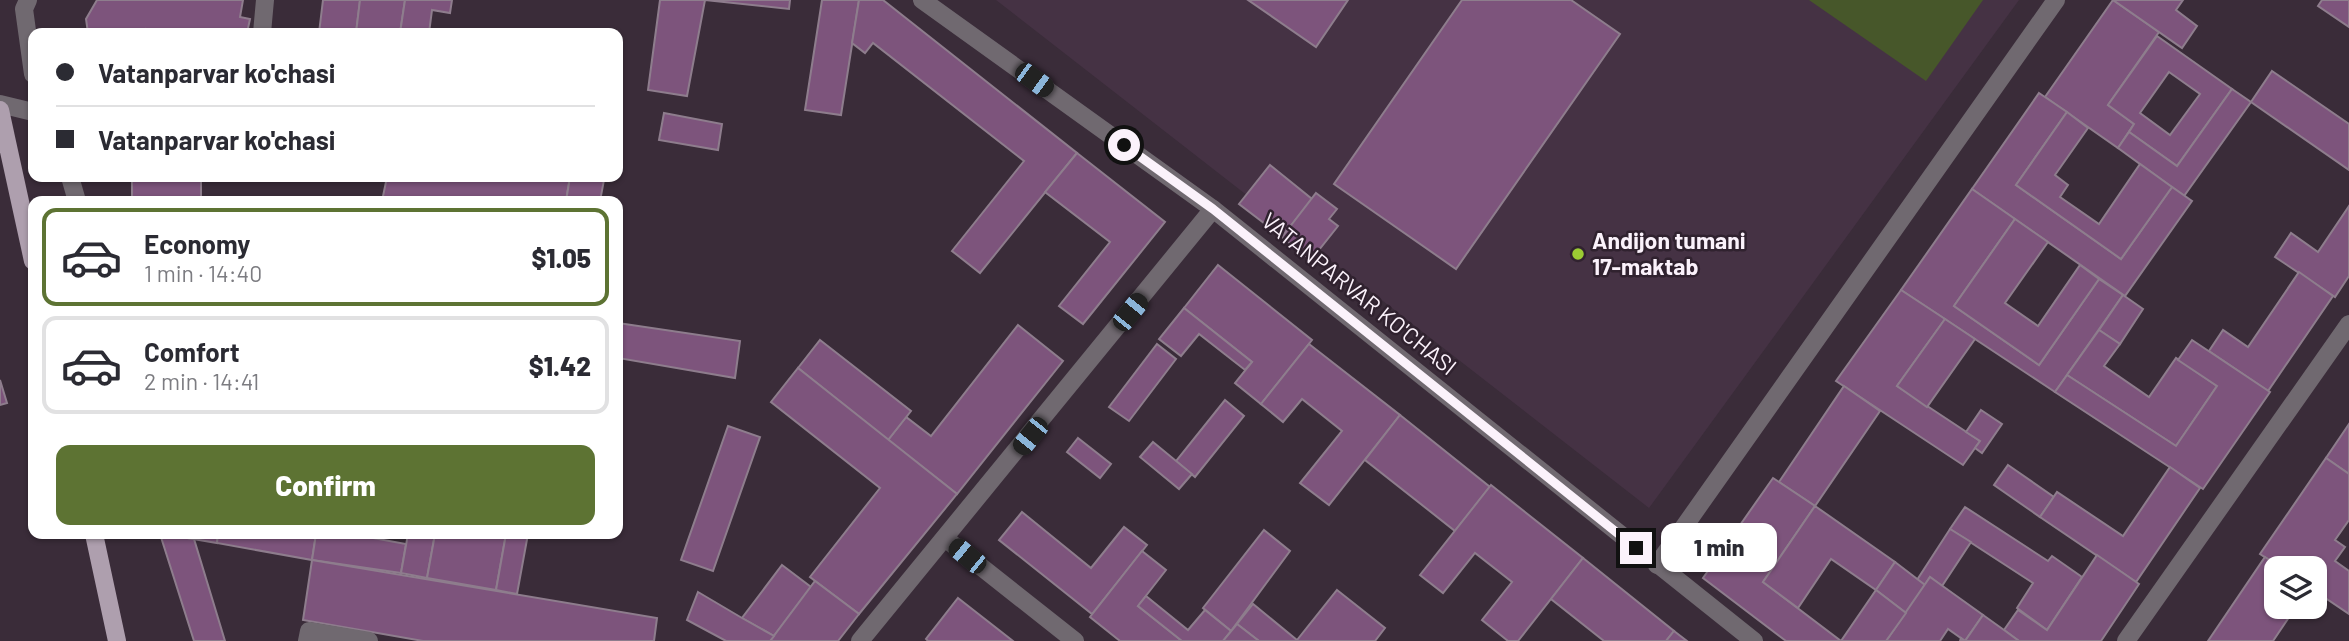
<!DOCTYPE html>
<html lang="en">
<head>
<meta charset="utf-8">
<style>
  :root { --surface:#fff; --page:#f7f7f7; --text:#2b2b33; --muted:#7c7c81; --line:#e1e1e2; --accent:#5d7333 }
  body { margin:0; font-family:Barlow,sans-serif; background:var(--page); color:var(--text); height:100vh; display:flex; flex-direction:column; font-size:26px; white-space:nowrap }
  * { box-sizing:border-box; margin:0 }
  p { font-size:23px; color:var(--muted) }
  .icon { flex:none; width:38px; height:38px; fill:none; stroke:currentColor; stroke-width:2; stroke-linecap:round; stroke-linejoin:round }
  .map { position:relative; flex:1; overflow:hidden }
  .panel { position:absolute; left:28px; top:196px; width:595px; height:343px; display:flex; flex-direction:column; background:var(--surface); border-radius:14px; box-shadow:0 2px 5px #0004 }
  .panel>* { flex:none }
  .top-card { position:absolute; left:28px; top:28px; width:595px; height:154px; border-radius:14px; box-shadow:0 2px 5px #0004; display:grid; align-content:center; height:154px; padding:0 28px; background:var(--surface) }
  .tools { position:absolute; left:2264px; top:556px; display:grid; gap:14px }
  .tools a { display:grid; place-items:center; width:63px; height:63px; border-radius:14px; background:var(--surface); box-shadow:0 2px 5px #0004; font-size:35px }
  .end { position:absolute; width:32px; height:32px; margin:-16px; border:9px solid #fbf2fb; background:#111; box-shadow:0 0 0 4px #111 }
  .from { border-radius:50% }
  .bubble { position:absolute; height:49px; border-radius:14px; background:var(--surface); box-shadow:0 2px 5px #0004; font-size:23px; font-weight:800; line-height:49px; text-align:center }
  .car { position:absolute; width:21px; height:42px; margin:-21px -10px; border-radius:9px; box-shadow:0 0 5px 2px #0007; background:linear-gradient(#222 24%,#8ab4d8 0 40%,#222 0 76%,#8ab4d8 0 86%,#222 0) }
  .top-card b { display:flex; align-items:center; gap:24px; height:66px; font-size:26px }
  .top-card b+b { border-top:2px solid var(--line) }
  .top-card i { width:18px; height:18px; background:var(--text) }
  ul { padding:12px 0 0; list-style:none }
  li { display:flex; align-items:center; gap:21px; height:98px; margin:0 14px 10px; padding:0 14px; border:4px solid var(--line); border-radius:14px }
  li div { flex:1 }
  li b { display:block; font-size:26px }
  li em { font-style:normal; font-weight:800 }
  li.selected { border-color:var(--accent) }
  li>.icon { width:63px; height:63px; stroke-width:1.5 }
  .action { display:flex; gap:14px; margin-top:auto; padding:14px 28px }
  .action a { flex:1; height:80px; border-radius:14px; background:var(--accent); color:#fff; font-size:28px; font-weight:800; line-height:80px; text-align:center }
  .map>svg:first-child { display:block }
</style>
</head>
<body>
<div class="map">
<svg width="2349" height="641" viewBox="0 0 2349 641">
  <rect width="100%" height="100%" fill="#3a2c39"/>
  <path fill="#453244" d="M 996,0 L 2019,0 L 1649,508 Z"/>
  <path fill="#47572a" d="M 1809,0 L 1983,0 L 1926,81 Z"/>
  <g fill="#7d547c" stroke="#8e7d8d" stroke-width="2" fill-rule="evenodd">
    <path d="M 97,0 L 243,0 L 240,17 L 250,19 L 247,33 L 169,33 L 146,29 L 145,33 L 88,33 L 86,19 Z"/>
    <path d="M 323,0 L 360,0 L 356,33 L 319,33 Z"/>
    <path d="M 360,0 L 405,0 L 400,33 L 356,33 Z"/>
    <path d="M 405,0 L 452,0 L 450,13 L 432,10 L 429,33 L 400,33 Z"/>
    <path d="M 660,0 L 790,0 L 789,9 L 705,0 L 687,96 L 648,90 Z"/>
    <path d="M 822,0 L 859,0 L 841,115 L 805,110 Z"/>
    <path d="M 859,0 L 883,0 L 1077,153 L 980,273 L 952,251 L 1024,161 L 873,43 L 865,53 L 852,43 Z"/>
    <path d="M 1248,0 L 1348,0 L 1316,47 Z"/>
    <path d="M 1462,0 L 1571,0 L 1620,34 L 1456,269 L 1334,184 Z"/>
    <path d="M 2113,0 L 2159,32 L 2108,105 L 2134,124 L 2118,148 L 2045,97 Z"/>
    <path d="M 2113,0 L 2183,0 L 2176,10 L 2197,26 L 2182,48 Z"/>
    <path d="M 2349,0 L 2349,27 L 2318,6 L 2322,0 Z"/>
    <path d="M 2157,36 L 2232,89 L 2177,166 L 2129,132 L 2134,124 L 2108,105 ZM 2169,72 L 2200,94 L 2170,135 L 2140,113 Z"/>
    <path d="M 2272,71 L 2349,124 L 2349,170 L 2251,102 Z"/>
    <path d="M 2232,89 L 2251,102 L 2184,196 L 2118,148 L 2129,132 L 2177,166 Z"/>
    <path d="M 2039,93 L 2067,112 L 2016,185 L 2121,259 L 2172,187 L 2192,201 L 2125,296 L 1972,189 Z"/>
    <path d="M 2067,112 L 2088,128 L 2055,175 L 2068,185 L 2060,197 L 2099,224 L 2140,164 L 2172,187 L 2121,259 L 2016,185 Z"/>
    <path d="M 664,113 L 722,124 L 718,150 L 659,140 Z"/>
    <path d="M 1077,153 L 1165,222 L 1083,324 L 1059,306 L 1110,242 L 1045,192 Z"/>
    <path d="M 1270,165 L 1312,199 L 1282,237 L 1239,204 Z"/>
    <rect x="132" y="177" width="69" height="24"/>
    <path d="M 387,177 L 570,177 L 566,201 L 382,201 Z"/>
    <path d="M 570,177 L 604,180 L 600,201 L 566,201 Z"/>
    <path d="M 1972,189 L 2015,219 L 1954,306 L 2039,365 L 2099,279 L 2123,295 L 2055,392 L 1901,290 Z"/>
    <path d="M 1316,193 L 1337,209 L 1329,219 L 1338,226 L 1311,260 L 1282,237 Z"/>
    <path d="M 2349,206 L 2349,276 L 2335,297 L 2275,257 L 2291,233 L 2318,252 Z"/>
    <path d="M 2015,219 L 2048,242 L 2005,303 L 2038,326 L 2080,265 L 2099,279 L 2039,365 L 1954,306 Z"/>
    <path d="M 1218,265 L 1312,340 L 1261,404 L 1235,383 L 1252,362 L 1184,308 Z"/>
    <path d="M 2299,272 L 2333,296 L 2268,391 L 2209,351 L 2223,330 L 2248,347 Z"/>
    <path d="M 1901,290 L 1945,319 L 1897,386 L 1980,441 L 1963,465 L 1836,381 Z"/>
    <path d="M 2123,295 L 2143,309 L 2120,344 L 2099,330 Z"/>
    <path d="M 1184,308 L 1252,362 L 1245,370 L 1199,334 L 1181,356 L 1159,339 Z"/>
    <path d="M 1945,319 L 1975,339 L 1927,407 L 1897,386 Z"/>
    <path d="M 618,323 L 740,341 L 735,378 L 618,358 Z"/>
    <path d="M 1018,325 L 1063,361 L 957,494 L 888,440 L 906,417 L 931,436 Z"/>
    <path d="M 2099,330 L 2120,344 L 2104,366 L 2149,397 L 2176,358 L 2217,386 L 2176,446 L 2067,375 Z"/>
    <path d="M 820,340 L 911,411 L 888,440 L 798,368 Z"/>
    <path d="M 2192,340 L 2270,392 L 2203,489 L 2055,392 L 2067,375 L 2176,446 L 2217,386 L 2178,360 Z"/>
    <path d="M 1157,344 L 1176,359 L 1129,421 L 1109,407 Z"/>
    <path d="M 1309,344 L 1400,415 L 1329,505 L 1300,483 L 1342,431 L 1302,399 L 1283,422 L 1261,404 Z"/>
    <path d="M 798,368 L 957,494 L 859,614 L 810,577 L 880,488 L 771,402 Z"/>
    <path d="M 0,380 L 7,403 L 0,405 Z"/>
    <path d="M 1844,386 L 1880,411 L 1815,506 L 1779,482 Z"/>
    <path d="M 1225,400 L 1244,416 L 1195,477 L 1176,461 Z"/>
    <path d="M 1981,410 L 2002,424 L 1982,453 L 1975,448 L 1980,441 L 1966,432 Z"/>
    <path d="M 1400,415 L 1490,487 L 1455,531 L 1365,460 Z"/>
    <path d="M 2349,424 L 2349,474 L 2326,458 Z"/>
    <path d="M 728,426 L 760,437 L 713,571 L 681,560 Z"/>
    <path d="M 1078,438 L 1111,464 L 1100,478 L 1067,452 Z"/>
    <path d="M 1153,442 L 1192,474 L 1179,489 L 1140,457 Z"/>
    <path d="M 2326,458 L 2349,474 L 2349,520 L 2335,540 L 2345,547 L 2335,561 L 2349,571 L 2349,614 L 2315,591 L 2315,569 L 2283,569 L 2260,554 Z"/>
    <path d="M 2008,465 L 2054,497 L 2040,517 L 1994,485 Z"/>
    <path d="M 2170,467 L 2200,488 L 2136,582 L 2040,517 L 2057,492 L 2123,536 Z"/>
    <path d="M 1773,478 L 1815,506 L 1763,582 L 1841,641 L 1786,641 L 1703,578 Z"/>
    <path d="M 1491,485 L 1583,558 L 1518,641 L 1508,641 L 1482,620 L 1512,582 L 1475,553 L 1443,593 L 1420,575 Z"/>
    <path d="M 1815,506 L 1895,562 L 1876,590 L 1831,559 L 1798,608 L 1763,582 Z"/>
    <path d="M 1965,507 L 2048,561 L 2052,556 L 2082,577 L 2047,630 L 2017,608 L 2033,583 L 1950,529 Z"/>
    <path d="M 1022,512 L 1091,568 L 1124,527 L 1147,545 L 1092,614 L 999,540 Z"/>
    <path d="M 1950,529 L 1971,542 L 1942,586 L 1930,577 L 1925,585 L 1917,580 Z"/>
    <path d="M 1264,530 L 1290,551 L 1231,631 L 1203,608 Z"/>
    <path d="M 160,534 L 194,539 L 225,641 L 194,641 Z"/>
    <path d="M 164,534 L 218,534 L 217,543 Z"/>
    <path d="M 218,534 L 316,534 L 312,560 L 217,543 Z"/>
    <path d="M 316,534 L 351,534 L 406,544 L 401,573 L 312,560 Z"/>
    <path d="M 408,534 L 435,534 L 427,578 L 401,573 Z"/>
    <path d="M 435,534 L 506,534 L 496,590 L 427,578 Z"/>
    <path d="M 506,534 L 528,534 L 517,594 L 496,590 Z"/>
    <path d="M 1142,551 L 1166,570 L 1138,606 L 1182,641 L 1120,641 L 1090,617 Z"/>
    <path d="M 2097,555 L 2139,584 L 2101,641 L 2019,641 L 2004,630 L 2018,610 L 2047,630 Z"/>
    <path d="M 2265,557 L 2283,569 L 2277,569 L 2277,607 L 2296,607 L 2273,641 L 2208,641 Z"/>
    <path d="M 1583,558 L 1674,631 L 1666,641 L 1604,641 L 1551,599 Z"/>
    <path d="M 312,560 L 657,618 L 654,641 L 423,641 L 303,620 Z"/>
    <path d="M 1895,562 L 1925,585 L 1906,613 L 1876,590 Z"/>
    <path d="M 782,565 L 811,587 L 774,636 L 742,618 Z"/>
    <path d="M 1930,577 L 1983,615 L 1965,641 L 1948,629 L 1940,641 L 1886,641 Z"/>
    <path d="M 815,581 L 859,614 L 838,641 L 770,641 Z"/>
    <path d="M 1337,590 L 1385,628 L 1375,641 L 1259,641 L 1237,624 L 1253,604 L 1297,640 Z"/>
    <path d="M 1876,590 L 1906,613 L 1886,641 L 1841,641 Z"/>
    <path d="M 698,592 L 742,618 L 774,636 L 770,641 L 726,641 L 687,620 Z"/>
    <path d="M 1146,596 L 1188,630 L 1205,610 L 1231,631 L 1223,641 L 1182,641 L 1138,606 Z"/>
    <path d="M 958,598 L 1013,641 L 928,641 L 926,639 Z"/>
    <path d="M 1983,615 L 2004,630 L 2019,641 L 1960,641 L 1961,638 L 1965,641 Z"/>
    <path d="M 1237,624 L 1259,641 L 1223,641 Z"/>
    <path d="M 1674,631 L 1687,641 L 1666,641 Z"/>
  </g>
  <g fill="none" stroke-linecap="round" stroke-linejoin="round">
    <g stroke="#706970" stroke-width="18">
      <path d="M 28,0 L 24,9 L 33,74"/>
      <path d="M 922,0 L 1213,209 L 1754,641"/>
      <path d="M 262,33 L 265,0"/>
      <path d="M 0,104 L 33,112"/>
      <path d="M 70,177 L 77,201"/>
      <path d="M 946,539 L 1075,641"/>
      <path d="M 1657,565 L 2056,0"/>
      <path d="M 307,641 L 309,631 L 369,641"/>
      <path d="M 860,641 L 1213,209"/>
      <path d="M 2126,641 L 2349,324"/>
    </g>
    <g stroke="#ae9fae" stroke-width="18">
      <path d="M 0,110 L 33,261"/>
      <path d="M 94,534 L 117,641"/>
    </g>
  </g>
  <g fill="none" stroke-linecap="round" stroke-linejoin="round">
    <path stroke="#fbf2fb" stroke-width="9" d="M 1124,145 L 1213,209 L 1636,548"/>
  </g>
  <circle fill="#9bcb33" stroke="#30222f" stroke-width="2.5" cx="1578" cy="254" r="7"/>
  <g text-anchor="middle" stroke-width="5" stroke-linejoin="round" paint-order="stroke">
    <g font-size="23" font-weight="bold" fill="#fbf2fb" stroke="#30222f" text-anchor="start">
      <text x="1592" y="249">Andijon tumani<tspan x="1592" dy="26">17-maktab</tspan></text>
    </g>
    <g font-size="23" fill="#fbf2fb" stroke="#30222f">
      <text transform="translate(1359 294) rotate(39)" y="8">VATANPARVAR KO'CHASI</text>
    </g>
  </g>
</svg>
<div class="tools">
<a><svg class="icon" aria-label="layers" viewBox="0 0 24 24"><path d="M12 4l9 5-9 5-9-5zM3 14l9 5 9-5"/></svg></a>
</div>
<i class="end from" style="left:1124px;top:145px"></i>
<i class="end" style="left:1636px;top:548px"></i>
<div class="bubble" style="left:1661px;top:523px;width:116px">1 min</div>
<i class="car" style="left:1034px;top:80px;rotate:126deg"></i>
<i class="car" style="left:1130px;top:312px;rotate:39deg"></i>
<i class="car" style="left:1030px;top:436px;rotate:219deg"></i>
<i class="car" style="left:967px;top:556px;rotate:309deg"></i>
<div class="top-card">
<b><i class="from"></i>Vatanparvar ko'chasi</b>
<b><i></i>Vatanparvar ko'chasi</b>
</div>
<section class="panel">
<ul>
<li class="selected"><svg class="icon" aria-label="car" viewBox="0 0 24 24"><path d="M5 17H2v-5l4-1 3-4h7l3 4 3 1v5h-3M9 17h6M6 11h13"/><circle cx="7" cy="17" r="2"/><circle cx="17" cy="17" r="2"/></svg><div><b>Economy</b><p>1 min · 14:40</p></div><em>$1.05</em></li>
<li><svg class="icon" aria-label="car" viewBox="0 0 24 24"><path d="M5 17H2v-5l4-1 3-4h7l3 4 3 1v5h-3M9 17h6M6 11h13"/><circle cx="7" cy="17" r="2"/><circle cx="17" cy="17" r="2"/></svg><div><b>Comfort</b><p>2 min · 14:41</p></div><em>$1.42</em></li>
</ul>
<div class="action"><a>Confirm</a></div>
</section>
</div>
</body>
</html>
